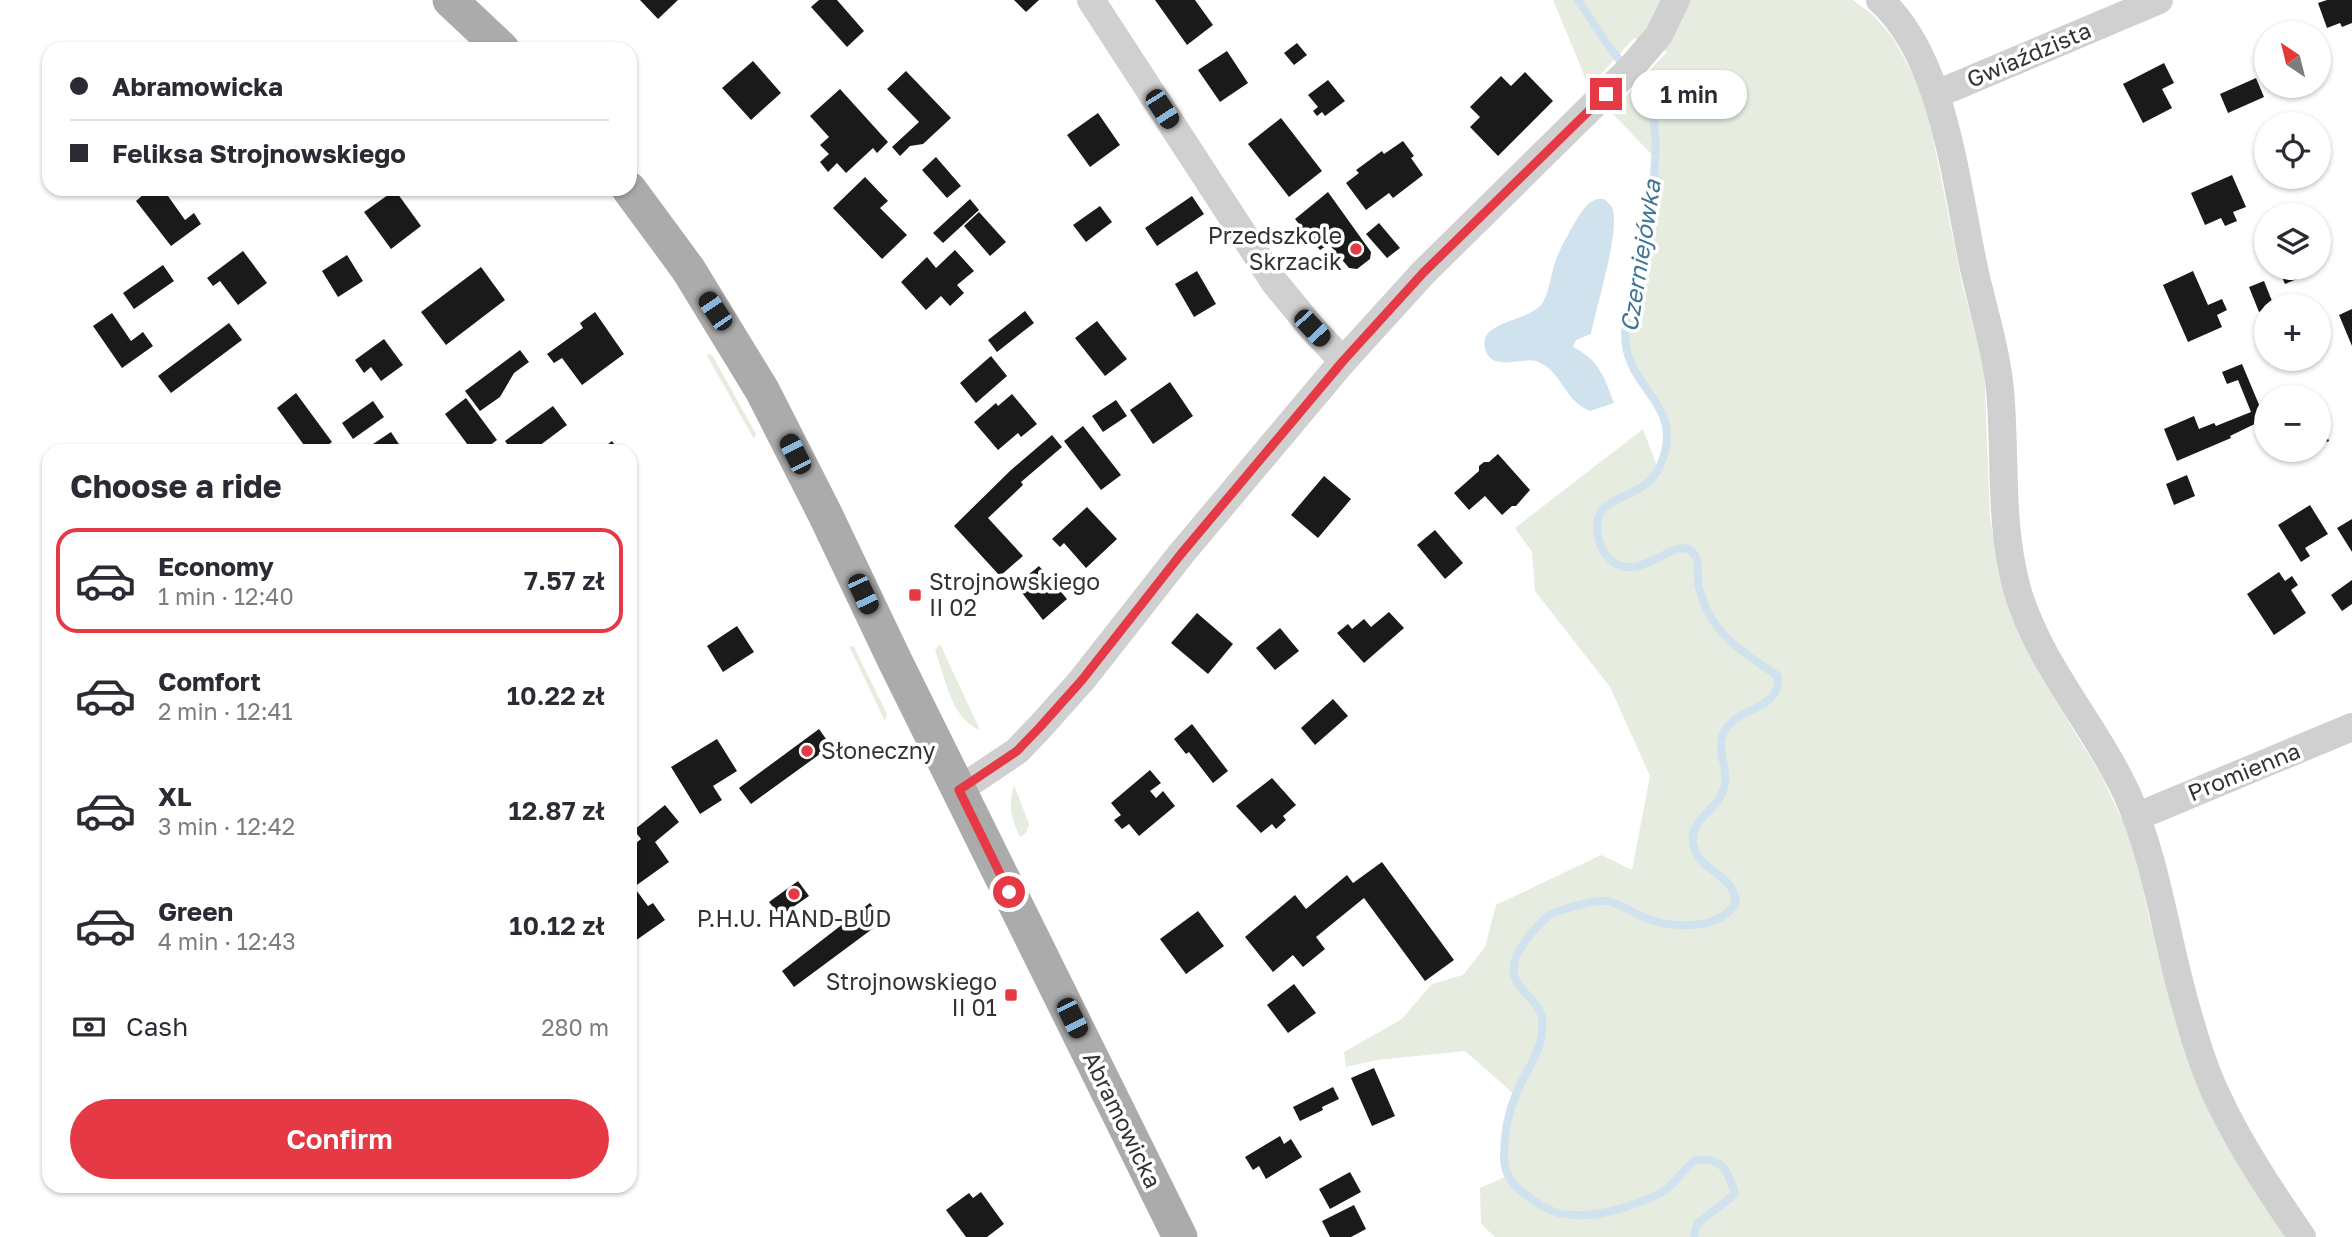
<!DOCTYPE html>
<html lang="en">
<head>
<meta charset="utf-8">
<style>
  :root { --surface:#fff; --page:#f7f7f7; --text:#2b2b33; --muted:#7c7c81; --line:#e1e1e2; --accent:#e63946 }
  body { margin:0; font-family:"Golos Text",sans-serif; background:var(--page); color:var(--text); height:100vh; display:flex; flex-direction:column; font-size:26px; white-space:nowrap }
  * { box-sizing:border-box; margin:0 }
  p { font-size:23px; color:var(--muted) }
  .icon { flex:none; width:38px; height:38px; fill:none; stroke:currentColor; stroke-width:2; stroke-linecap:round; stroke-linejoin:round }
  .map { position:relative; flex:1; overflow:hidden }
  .drawer { position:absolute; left:42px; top:444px; width:595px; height:749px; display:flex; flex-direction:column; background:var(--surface); border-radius:21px; box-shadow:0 2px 5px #0004 }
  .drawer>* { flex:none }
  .top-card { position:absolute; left:42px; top:42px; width:595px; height:154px; border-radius:21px; box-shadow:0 2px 5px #0004; display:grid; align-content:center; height:154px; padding:0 28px; background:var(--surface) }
  .needle { width:46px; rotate:325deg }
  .fabs { position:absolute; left:2254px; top:21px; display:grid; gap:14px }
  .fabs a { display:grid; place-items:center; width:77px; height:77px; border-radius:50%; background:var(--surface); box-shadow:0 2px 5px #0004; font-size:35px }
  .end { position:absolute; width:32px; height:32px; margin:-16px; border:9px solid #e63946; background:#fff; box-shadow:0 0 0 4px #fff }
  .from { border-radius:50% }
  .bubble { position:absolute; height:49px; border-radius:24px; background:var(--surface); box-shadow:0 2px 5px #0004; font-size:23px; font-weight:600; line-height:49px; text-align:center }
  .car { position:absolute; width:21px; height:42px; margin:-21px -10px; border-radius:9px; box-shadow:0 0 5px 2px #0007; background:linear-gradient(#222 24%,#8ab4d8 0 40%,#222 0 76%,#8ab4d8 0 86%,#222 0) }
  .top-card b { display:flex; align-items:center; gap:24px; height:66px; font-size:26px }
  .top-card b+b { border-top:2px solid var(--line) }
  .top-card i { width:18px; height:18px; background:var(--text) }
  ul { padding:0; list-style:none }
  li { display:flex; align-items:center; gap:21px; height:105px; margin:0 14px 10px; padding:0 14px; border:4px solid transparent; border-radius:21px }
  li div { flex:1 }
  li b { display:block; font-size:26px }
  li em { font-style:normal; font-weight:600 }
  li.on { border-color:var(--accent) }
  li>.icon { width:63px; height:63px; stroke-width:1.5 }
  h2 { padding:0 28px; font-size:32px; line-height:84px }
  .pay { display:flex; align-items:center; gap:18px; height:77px; padding:0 28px; font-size:26px }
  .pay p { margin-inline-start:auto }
  .primary-button { display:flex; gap:14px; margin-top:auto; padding:14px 28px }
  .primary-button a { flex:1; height:80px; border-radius:42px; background:var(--accent); color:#fff; font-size:28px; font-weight:600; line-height:80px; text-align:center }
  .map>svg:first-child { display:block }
</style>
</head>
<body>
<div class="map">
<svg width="2352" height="1237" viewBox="0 0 2352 1237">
  <rect width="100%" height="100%" fill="#fff"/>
  <g fill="#e6ecdf">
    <path d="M 1553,0 L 1853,0 L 1873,15 L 1893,38 L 1916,80 L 1928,113 L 1963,288 L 1984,363 L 1990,519 L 1998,560 L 2039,673 L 2102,777 L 2128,832 L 2139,867 L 2148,914 L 2161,959 L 2289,1237 L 1495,1237 L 1481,1224 L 1480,1188 L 1507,1176 C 1503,1147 1508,1122 1515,1095 L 1465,1051 L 1377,1060 L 1346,1067 L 1344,1052 L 1402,1019 L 1432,984 L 1463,975 L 1485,947 L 1496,905 L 1601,855 L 1632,870 L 1650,776 L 1610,687 L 1535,591 L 1532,552 L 1515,528 L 1643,429 L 1658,469 C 1682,421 1654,407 1635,368 C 1632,362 1627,355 1626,348 C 1623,321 1633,296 1639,270 C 1647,234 1651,196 1656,159 L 1611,112 L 1667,52 L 1634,38 L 1589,87 Z"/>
    <path d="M 706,354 L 712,355 L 756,434 L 754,439 Z"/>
    <path d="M 940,644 L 980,730 C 951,719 945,677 935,650 Z"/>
    <path d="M 849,646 L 854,647 L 887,714 L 885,721 Z"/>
    <path d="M 1014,785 L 1029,824 L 1026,833 L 1020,837 C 1011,819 1008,805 1014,785 Z"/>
  </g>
  <path fill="#cfe2ee" d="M 1597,199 L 1604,199 C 1606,201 1611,205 1612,207 C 1621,230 1596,307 1591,334 L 1576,340 L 1573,347 C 1599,360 1604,376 1614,403 L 1590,411 C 1562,399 1562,370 1536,361 C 1525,357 1490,373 1485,348 C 1478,320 1532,322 1543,302 C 1550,290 1551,273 1556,260 C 1559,250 1580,211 1588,204 C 1590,202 1594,200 1597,199 Z"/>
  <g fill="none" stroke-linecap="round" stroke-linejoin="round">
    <path stroke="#cfe2ee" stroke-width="8" d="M 1578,0 C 1590,17 1601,36 1614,53 C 1625,68 1640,83 1648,100 C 1666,139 1647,225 1639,268 C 1634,295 1620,323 1627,351 C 1635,388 1677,408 1665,451 C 1662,465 1655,478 1643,486 C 1619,503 1589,501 1599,540 C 1601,550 1606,556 1613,562 C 1638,581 1672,542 1688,549 C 1702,555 1696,576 1699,588 C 1701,594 1703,601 1706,608 C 1720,640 1750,657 1778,676 C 1780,707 1749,706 1732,722 C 1708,743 1731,765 1724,788 C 1719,809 1690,819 1693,842 C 1696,866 1719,870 1731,887 C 1733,891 1735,898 1736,902 C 1721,930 1677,928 1650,920 C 1635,915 1622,903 1606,901 C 1598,899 1558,910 1550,915 C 1540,921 1518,948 1515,960 C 1507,987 1535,995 1541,1014 C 1543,1018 1542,1026 1542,1030 C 1541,1053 1524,1074 1516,1094 C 1508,1113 1504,1135 1504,1156 C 1504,1173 1512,1186 1526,1195 C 1535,1202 1547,1210 1558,1213 C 1590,1221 1632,1207 1661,1193 C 1671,1188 1684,1169 1695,1160 C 1722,1157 1728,1170 1735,1194 L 1697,1224 L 1694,1237"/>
  </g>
  <g fill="#1a1a1a">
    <path d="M 640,0 L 678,0 L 658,19 Z"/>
    <path d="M 819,0 L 837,0 L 864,31 L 847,47 L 811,7 Z"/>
    <path d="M 1014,0 L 1039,0 L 1026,12 Z"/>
    <path d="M 1155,0 L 1195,0 L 1213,25 L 1187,45 Z"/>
    <path d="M 2327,0 L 2352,0 L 2352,23 L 2342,27 L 2340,23 L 2327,28 L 2318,3 Z"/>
    <path d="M 1297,43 L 1307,55 L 1294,65 L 1284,53 Z"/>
    <path d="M 1227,51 L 1248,83 L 1220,102 L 1198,70 Z"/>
    <path d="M 753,61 L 781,93 L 751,120 L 722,88 Z"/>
    <path d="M 2164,63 L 2174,83 L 2162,89 L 2172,108 L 2143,123 L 2123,84 Z"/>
    <path d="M 906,71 L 951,118 L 923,144 L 910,146 L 900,156 L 892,147 L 919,122 L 887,89 Z"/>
    <path d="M 1525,72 L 1553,101 L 1498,156 L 1470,127 L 1480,117 L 1470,107 L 1501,76 L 1511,86 Z"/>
    <path d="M 2256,78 L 2264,97 L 2228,113 L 2220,94 Z"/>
    <path d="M 1328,80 L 1345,101 L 1325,116 L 1322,112 L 1317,116 L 1313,111 L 1318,107 L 1308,95 Z"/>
    <path d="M 840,89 L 888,142 L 877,153 L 873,148 L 846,173 L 837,163 L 828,172 L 820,162 L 829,154 L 820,145 L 829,137 L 810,116 Z"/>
    <path d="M 1098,113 L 1120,145 L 1090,167 L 1067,135 Z"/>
    <path d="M 1281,118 L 1322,171 L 1289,197 L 1248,144 Z"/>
    <path d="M 1403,141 L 1414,156 L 1411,158 L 1423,175 L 1393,198 L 1389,193 L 1366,210 L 1346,183 L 1359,173 L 1356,170 L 1382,151 L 1384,154 Z"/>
    <path d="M 936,157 L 961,186 L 947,198 L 922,170 Z"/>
    <path d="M 2232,175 L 2246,207 L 2233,212 L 2237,221 L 2225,226 L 2221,218 L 2205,225 L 2191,193 Z"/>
    <path d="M 865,177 L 888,201 L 880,208 L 907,235 L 882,259 L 833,208 Z"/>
    <path d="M 141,189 L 163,189 L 185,220 L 194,213 L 201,224 L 171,246 L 136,201 L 144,194 Z"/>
    <path d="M 395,190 L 421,226 L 391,249 L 364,212 Z"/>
    <path d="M 1328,192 L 1371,252 L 1370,259 L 1357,269 L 1349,268 L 1329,244 L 1320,250 L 1295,219 Z"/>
    <path d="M 1192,196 L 1204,214 L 1157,246 L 1145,228 Z"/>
    <path d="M 970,199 L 979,210 L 943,243 L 933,233 Z"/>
    <path d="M 1100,206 L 1112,222 L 1086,242 L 1073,225 Z"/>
    <path d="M 979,212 L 1006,242 L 990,256 L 964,226 Z"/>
    <path d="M 1379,223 L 1400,248 L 1387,258 L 1366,234 Z"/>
    <path d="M 955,250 L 974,271 L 957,285 L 964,293 L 950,306 L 941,296 L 926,310 L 901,282 L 927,257 L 936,268 Z"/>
    <path d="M 243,251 L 267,283 L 238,305 L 220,281 L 213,286 L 207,278 Z"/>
    <path d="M 347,255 L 363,281 L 338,297 L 322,271 Z"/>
    <path d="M 163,265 L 174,281 L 134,309 L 123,293 Z"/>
    <path d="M 481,267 L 505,300 L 446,345 L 421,312 Z"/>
    <path d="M 2284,268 L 2298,268 L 2302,277 L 2285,284 L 2279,270 Z"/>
    <path d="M 1197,271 L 1216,304 L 1194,317 L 1175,284 Z"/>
    <path d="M 2193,271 L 2208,305 L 2222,299 L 2227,310 L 2217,315 L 2222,327 L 2188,342 L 2163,285 Z"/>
    <path d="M 2264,281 L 2274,306 L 2266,306 L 2266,309 L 2259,312 L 2249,287 Z"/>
    <path d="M 2352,309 L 2352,346 L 2339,315 Z"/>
    <path d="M 1025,311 L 1034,323 L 997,352 L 988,340 Z"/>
    <path d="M 595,312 L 624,354 L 582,385 L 562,358 L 554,363 L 547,354 L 583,328 L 580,323 Z"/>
    <path d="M 112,313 L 131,341 L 143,332 L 153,346 L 122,368 L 93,326 Z"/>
    <path d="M 1097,321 L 1127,359 L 1105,376 L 1075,338 Z"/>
    <path d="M 229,323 L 242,340 L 171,393 L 158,376 Z"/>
    <path d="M 384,339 L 403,365 L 381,381 L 371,367 L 364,373 L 355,360 Z"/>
    <path d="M 520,350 L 529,362 L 514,373 L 500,397 L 480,411 L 465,391 Z"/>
    <path d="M 991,356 L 1007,376 L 976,403 L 960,383 Z"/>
    <path d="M 2242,364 L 2265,419 L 2230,436 L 2231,438 L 2177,461 L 2164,429 L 2194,416 L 2199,429 L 2214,423 L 2216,426 L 2251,412 L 2238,380 L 2227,384 L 2222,372 Z"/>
    <path d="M 1170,382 L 1193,416 L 1153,444 L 1130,410 Z"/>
    <path d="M 296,393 L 332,442 L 319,452 L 309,452 L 277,408 Z"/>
    <path d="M 1012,394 L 1037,424 L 1021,437 L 1018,433 L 998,450 L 974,422 L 996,403 L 998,406 Z"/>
    <path d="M 466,398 L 497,440 L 481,452 L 473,452 L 445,414 Z"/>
    <path d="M 1116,400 L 1127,416 L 1103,432 L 1092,416 Z"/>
    <path d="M 373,401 L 384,417 L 353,439 L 342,423 Z"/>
    <path d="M 553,406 L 567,425 L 531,452 L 513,452 L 505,441 Z"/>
    <path d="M 2319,416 L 2329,441 L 2319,445 Z"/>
    <path d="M 1083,426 L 1121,475 L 1101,490 L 1064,441 Z"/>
    <path d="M 391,432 L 404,452 L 378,452 L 373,444 Z"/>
    <path d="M 1052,435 L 1062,447 L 1021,482 L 1023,485 L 988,518 L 1023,556 L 1000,576 L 954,526 L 1011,470 Z"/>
    <path d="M 612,441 L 620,452 L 598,452 Z"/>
    <path d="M 1498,454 L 1530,490 L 1516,506 L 1512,506 L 1502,515 L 1485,496 L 1469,510 L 1454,493 L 1479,471 L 1479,466 L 1484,462 L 1489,462 Z"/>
    <path d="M 2187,475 L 2195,496 L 2174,505 L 2166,484 Z"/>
    <path d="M 1324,476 L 1351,499 L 1318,538 L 1291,515 Z"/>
    <path d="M 2310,505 L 2328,534 L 2305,548 L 2310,556 L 2301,562 L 2278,525 Z"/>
    <path d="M 1087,507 L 1117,539 L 1086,568 L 1064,543 L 1060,547 L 1052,539 Z"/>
    <path d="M 2352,519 L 2352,552 L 2337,528 Z"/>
    <path d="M 1435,530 L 1463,563 L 1445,579 L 1417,545 Z"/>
    <path d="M 1039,566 L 1067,599 L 1043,620 L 1016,585 Z"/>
    <path d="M 2279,572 L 2285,581 L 2292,576 L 2298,585 L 2291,590 L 2306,613 L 2274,635 L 2247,594 Z"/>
    <path d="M 2352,580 L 2352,604 L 2342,611 L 2331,595 Z"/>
    <path d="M 1389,612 L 1404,628 L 1364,663 L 1337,633 L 1348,624 L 1352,629 L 1364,619 L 1371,627 Z"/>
    <path d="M 1197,613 L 1233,644 L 1208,674 L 1171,643 Z"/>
    <path d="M 737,626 L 754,652 L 723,672 L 707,646 Z"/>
    <path d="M 1280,628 L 1299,651 L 1275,670 L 1256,648 Z"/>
    <path d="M 1333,699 L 1348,716 L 1315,745 L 1301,728 Z"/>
    <path d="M 1192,724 L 1228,771 L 1213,783 L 1189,752 L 1186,754 L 1174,739 Z"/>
    <path d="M 819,729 L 831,746 L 751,804 L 739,788 Z"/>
    <path d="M 717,739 L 737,771 L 713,786 L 722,800 L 700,814 L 671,767 Z"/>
    <path d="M 1150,770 L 1161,783 L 1150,791 L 1156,798 L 1163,791 L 1175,806 L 1139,836 L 1129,824 L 1122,829 L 1114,820 L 1121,815 L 1111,803 Z"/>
    <path d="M 1272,778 L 1296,805 L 1283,816 L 1286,820 L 1276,829 L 1272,824 L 1261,833 L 1236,806 Z"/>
    <path d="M 665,805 L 679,822 L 655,842 L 669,862 L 634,887 L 648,906 L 653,903 L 665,920 L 635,941 L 630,934 L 630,848 L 641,839 L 634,830 Z"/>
    <path d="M 1382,862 L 1454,960 L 1425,981 L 1364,898 L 1316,937 L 1325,949 L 1303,967 L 1293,955 L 1273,972 L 1245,937 L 1295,895 L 1306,909 L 1347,875 L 1353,883 Z"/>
    <path d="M 798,881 L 809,896 L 780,916 L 769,902 Z"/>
    <path d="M 870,903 L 883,921 L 794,987 L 782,971 Z"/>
    <path d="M 1198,911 L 1224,946 L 1186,974 L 1160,939 Z"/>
    <path d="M 1294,984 L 1316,1013 L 1288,1033 L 1267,1005 Z"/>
    <path d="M 1374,1068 L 1395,1116 L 1372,1126 L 1351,1078 Z"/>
    <path d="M 1333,1087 L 1339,1099 L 1322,1107 L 1323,1110 L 1300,1121 L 1293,1107 Z"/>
    <path d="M 1280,1136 L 1284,1144 L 1291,1139 L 1302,1157 L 1266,1179 L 1259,1166 L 1253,1170 L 1245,1157 Z"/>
    <path d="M 1350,1172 L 1361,1192 L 1330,1209 L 1319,1189 Z"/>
    <path d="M 981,1192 L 1004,1224 L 987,1237 L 966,1237 L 946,1210 L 969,1193 L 973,1198 Z"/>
    <path d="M 1354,1205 L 1366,1229 L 1351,1237 L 1330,1237 L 1322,1221 Z"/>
  </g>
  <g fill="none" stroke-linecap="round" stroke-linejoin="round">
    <g stroke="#d0d0d0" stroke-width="28">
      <path d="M 1091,0 L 1275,283 L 1312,328 L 1343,361"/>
      <path d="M 1880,0 C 1946,60 1956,188 1975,273 C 1984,312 1996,350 2000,390 C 2006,457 1999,523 2017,589 C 2039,665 2094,723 2127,794 C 2156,858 2165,932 2184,1000 C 2193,1032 2202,1064 2216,1094 C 2239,1144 2271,1192 2302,1237"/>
      <path d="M 1937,94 L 2159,0"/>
      <path d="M 959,790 L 1017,751 L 1040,727 L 1082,680 L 1181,554 L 1343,361 L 1423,273 L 1630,69 L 1659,35 L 1676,0"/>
      <path d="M 2136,817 L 2352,727"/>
    </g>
    <g stroke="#ababab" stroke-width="35">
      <path d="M 450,0 L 502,49"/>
      <path d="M 629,189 L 688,269 L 762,390 L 825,514 L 895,661 L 1180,1237"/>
    </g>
  </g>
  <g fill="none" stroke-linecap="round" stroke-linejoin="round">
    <path stroke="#e63946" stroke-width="9" d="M 1009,892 L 959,790 L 1017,751 L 1040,727 L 1082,680 L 1181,554 L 1343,361 L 1423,273 L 1606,94"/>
  </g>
  <g fill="#e63946" stroke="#fff" stroke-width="2.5">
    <circle cx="1356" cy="249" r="7"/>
    <rect x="908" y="588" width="14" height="14" rx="3.5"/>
    <circle cx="807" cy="751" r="7"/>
    <circle cx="794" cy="894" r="7"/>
    <rect x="1004" y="988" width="14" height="14" rx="3.5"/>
  </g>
  <g text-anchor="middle" stroke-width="7" stroke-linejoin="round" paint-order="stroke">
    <g font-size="23" fill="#333" stroke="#fff">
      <text transform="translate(2029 55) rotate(-23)" y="8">Gwiaździsta</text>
      <text transform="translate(2244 772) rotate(-22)" y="8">Promienna</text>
      <text transform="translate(1122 1120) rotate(64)" y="8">Abramowicka</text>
    </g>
    <g font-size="23" fill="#333" stroke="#fff" text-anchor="end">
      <text x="1342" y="244">Przedszkole<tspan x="1342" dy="26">Skrzacik</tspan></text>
      <text x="929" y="590" text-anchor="start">Strojnowskiego<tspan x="929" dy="26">II 02</tspan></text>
      <text x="821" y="759" text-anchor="start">Słoneczny</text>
      <text x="794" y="927" text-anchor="middle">P.H.U. HAND-BUD</text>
      <text x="997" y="990">Strojnowskiego<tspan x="997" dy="26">II 01</tspan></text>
    </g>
    <g font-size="24" font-style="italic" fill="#3f7597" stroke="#fff">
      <text transform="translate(1641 256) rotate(-81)" y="8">Czerniejówka</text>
    </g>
  </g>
</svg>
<div class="fabs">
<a><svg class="needle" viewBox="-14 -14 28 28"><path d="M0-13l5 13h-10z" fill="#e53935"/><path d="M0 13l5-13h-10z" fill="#7c7c81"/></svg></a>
<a><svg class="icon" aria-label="locate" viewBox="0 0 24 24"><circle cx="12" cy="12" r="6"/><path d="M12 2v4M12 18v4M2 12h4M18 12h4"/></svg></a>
<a><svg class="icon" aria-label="layers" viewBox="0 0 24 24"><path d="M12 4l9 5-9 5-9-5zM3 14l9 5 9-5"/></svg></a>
<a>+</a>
<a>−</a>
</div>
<i class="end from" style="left:1009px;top:892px"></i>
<i class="end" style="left:1606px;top:94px"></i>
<div class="bubble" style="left:1631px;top:70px;width:116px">1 min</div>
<i class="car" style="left:1162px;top:109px;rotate:147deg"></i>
<i class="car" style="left:715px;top:311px;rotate:326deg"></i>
<i class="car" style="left:1312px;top:328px;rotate:137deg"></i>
<i class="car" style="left:795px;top:454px;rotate:333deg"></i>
<i class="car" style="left:863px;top:594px;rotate:155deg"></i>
<i class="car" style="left:1072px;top:1018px;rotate:154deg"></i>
<div class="top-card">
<b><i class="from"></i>Abramowicka</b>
<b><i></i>Feliksa Strojnowskiego</b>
</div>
<section class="drawer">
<h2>Choose a ride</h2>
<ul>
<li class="on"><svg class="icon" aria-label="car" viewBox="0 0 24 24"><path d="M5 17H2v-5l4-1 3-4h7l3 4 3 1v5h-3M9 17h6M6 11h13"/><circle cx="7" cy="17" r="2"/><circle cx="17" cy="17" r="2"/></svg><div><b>Economy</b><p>1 min · 12:40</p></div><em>7.57 zł</em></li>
<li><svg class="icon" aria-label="car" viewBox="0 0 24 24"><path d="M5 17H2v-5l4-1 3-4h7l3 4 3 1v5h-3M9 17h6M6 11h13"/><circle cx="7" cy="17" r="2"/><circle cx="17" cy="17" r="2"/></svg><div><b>Comfort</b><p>2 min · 12:41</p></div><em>10.22 zł</em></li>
<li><svg class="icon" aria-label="car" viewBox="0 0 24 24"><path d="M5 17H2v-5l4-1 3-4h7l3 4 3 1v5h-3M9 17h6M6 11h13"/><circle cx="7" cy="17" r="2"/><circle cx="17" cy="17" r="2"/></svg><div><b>XL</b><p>3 min · 12:42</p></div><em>12.87 zł</em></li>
<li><svg class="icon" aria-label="car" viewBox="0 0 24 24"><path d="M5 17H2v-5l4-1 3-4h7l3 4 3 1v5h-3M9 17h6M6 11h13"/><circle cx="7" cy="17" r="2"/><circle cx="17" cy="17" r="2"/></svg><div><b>Green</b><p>4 min · 12:43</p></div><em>10.12 zł</em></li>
</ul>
<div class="pay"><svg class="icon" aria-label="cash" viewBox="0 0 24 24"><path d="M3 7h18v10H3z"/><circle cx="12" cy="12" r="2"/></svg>Cash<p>280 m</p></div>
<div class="primary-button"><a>Confirm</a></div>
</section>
</div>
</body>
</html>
